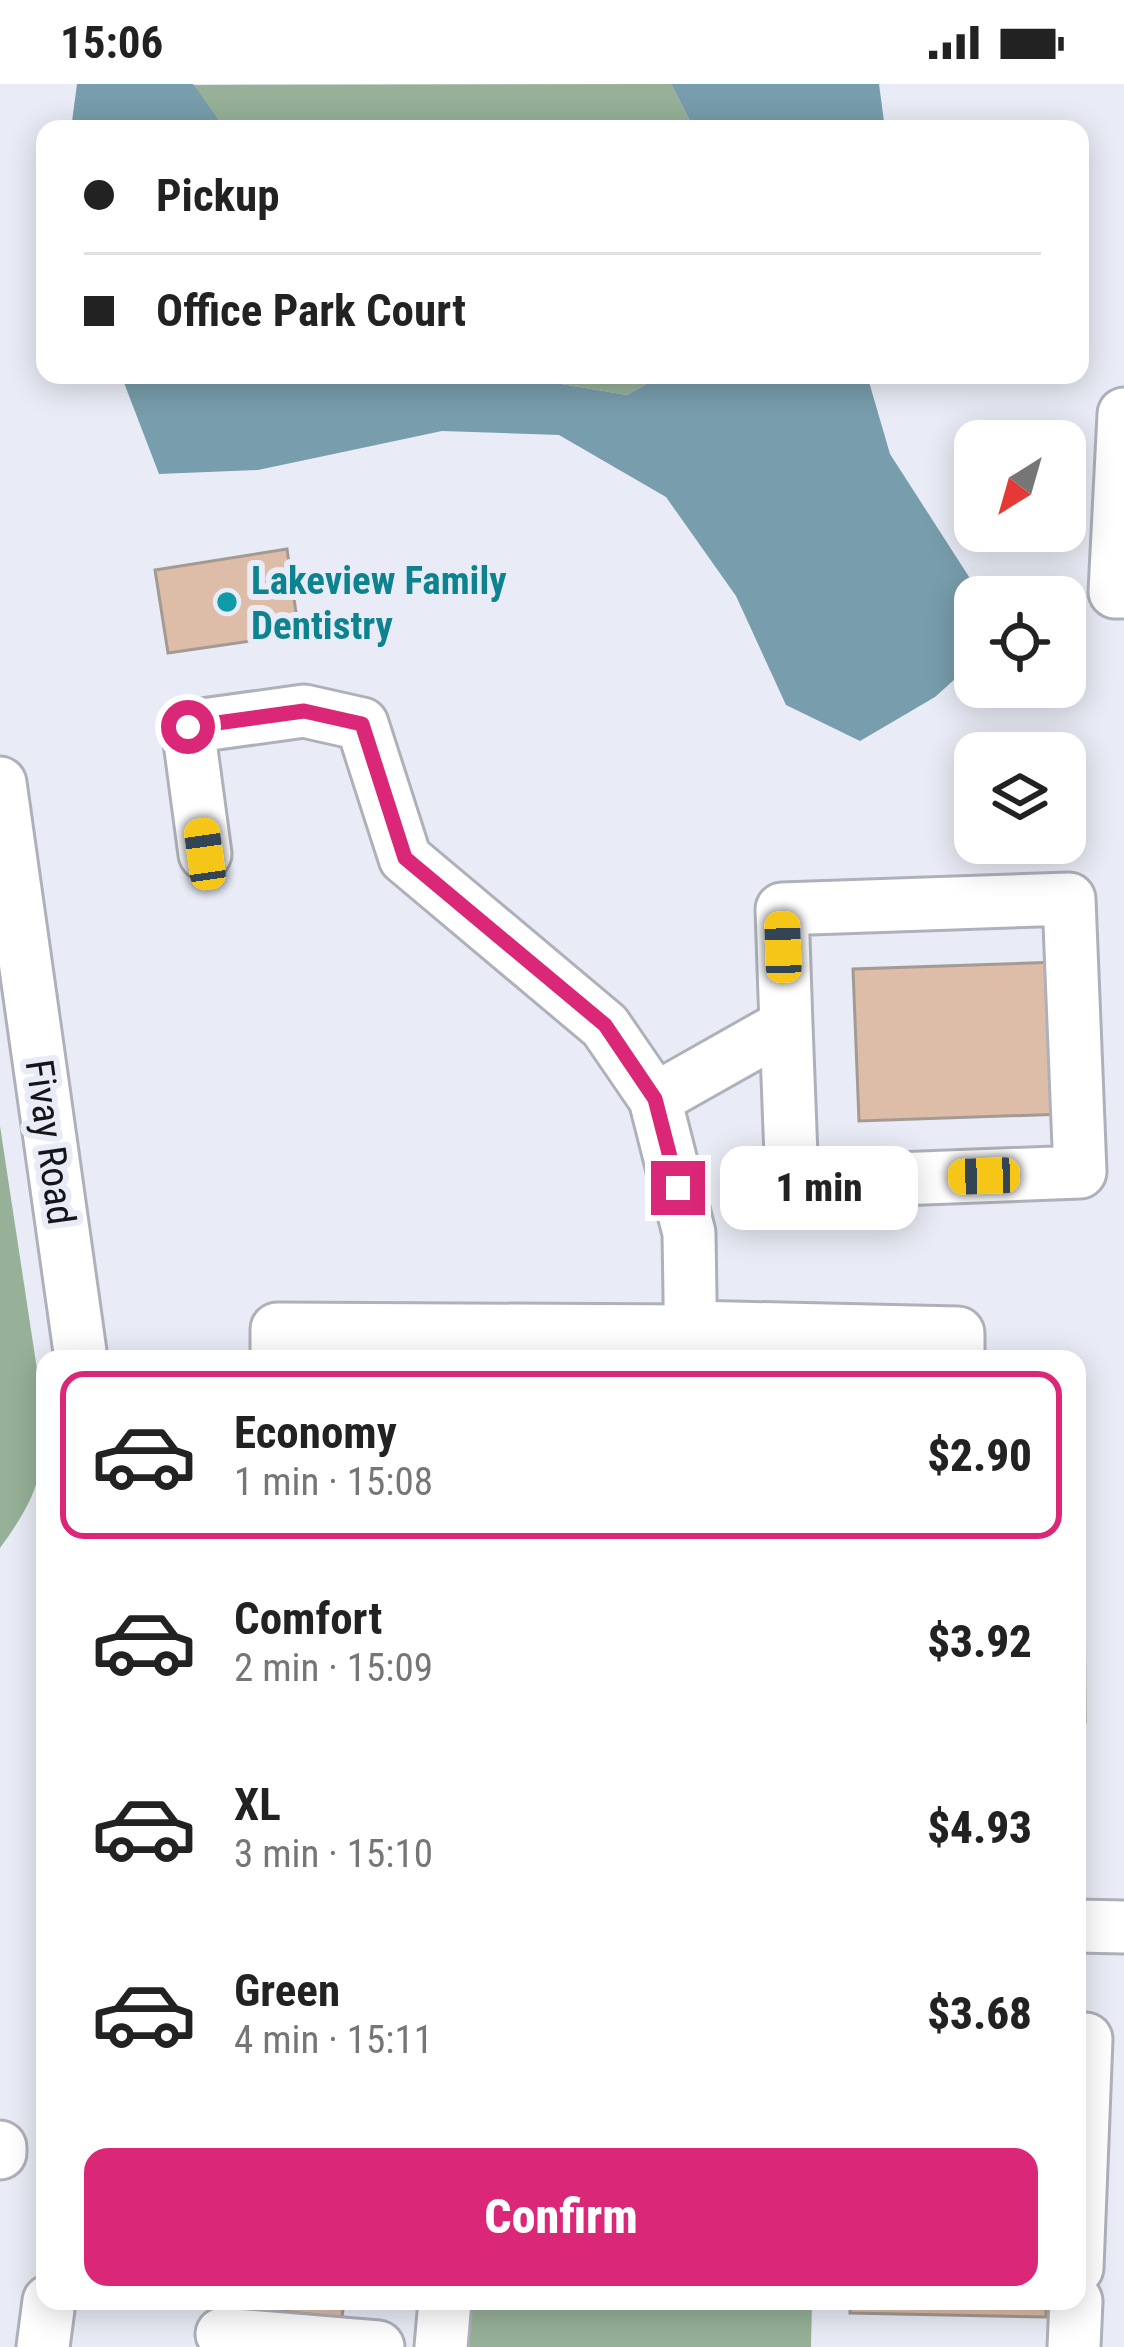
<!DOCTYPE html>
<html lang="en">
<head>
<meta charset="utf-8">
<style>
  :root { --surface:#fff; --page:#f6f6f6; --text:#222; --muted:#767676; --line:#e0e0e0; --accent:#db2777 }
  body { margin:0; font-family:"Roboto Condensed",sans-serif; background:var(--page); color:var(--text); height:100vh; display:flex; flex-direction:column; font-size:45px; white-space:nowrap }
  * { box-sizing:border-box; margin:0 }
  p { font-size:39px; color:var(--muted) }
  .icon { flex:none; width:66px; height:66px; fill:none; stroke:currentColor; stroke-width:2; stroke-linecap:round; stroke-linejoin:round }
  .map { position:relative; flex:1; overflow:hidden }
  .panel { position:absolute; left:36px; top:1266px; width:1050px; height:960px; display:flex; flex-direction:column; background:var(--surface); border-radius:24px; box-shadow:0 6px 30px #0003 }
  .panel>* { flex:none }
  .top-card { position:absolute; left:36px; top:36px; width:1053px; height:264px; border-radius:24px; box-shadow:0 6px 30px #0003; display:grid; align-content:center; height:264px; padding:0 48px; background:var(--surface) }
  .needle { width:78px; rotate:217deg }
  .controls { position:absolute; left:954px; top:336px; display:grid; gap:24px }
  .controls a { display:grid; place-items:center; width:132px; height:132px; border-radius:24px; background:var(--surface); box-shadow:0 6px 30px #0003; font-size:60px }
  .end { position:absolute; width:54px; height:54px; margin:-27px; border:15px solid #db2777; background:#fff; box-shadow:0 0 0 6px #fff }
  .from { border-radius:50% }
  .bubble { position:absolute; height:84px; border-radius:24px; background:var(--surface); box-shadow:0 6px 30px #0003; font-size:39px; font-weight:800; line-height:84px; text-align:center }
  .car { position:absolute; width:36px; height:72px; margin:-36px -18px; border-radius:15px; box-shadow:0 0 9px 3px #0007; background:linear-gradient(#f5c518 24%,#345 0 40%,#f5c518 0 76%,#345 0 86%,#f5c518 0) }
  .top-card b { display:flex; align-items:center; gap:42px; height:114px; font-size:45px }
  .top-card b+b { border-top:3px solid var(--line) }
  .top-card i { width:30px; height:30px; background:var(--text) }
  ul { padding:21px 0 0; list-style:none }
  li { display:flex; align-items:center; gap:36px; height:168px; margin:0 24px 18px; padding:0 24px; border:6px solid transparent; border-radius:24px }
  li div { flex:1 }
  li b { display:block; font-size:45px }
  li em { font-style:normal; font-weight:800 }
  li.selected { border-color:var(--accent) }
  li>.icon { width:108px; height:108px; stroke-width:1.5 }
  .primary-button { display:flex; gap:24px; margin-top:auto; padding:24px 48px }
  .primary-button a { flex:1; height:138px; border-radius:24px; background:var(--accent); color:#fff; font-size:48px; font-weight:800; line-height:138px; text-align:center }
  .status { display:flex; justify-content:space-between; align-items:center; height:84px; padding:0 60px; background:var(--surface); direction:ltr }
  .status svg { height:33px; fill:currentColor }
  .map>svg:first-child { display:block }
</style>
</head>
<body>
<div class="status"><b>15:06</b><svg viewBox="0 0 49 12"><path d="M0 12V9h3v3zM5 12V6h3v6zM10 12V3h3v9zM15 12V0h3v12zM26 1h20v11H26zM47 4h2v5h-2z"/></svg></div>
<div class="map">
<svg width="1124" height="2263" viewBox="0 0 1124 2263">
  <rect width="100%" height="100%" fill="#e9ecf6"/>
  <g fill="#96b198">
    <path d="M 671,0 L 694,45 L 225,45 L 192,1 Z"/>
    <path d="M 508,291 L 662,291 L 627,311 Z"/>
    <path d="M 0,1042 L 45,1338 C 45,1393 32,1420 0,1464 Z"/>
    <path d="M 465,2217 L 812,2217 L 811,2263 L 462,2263 Z"/>
  </g>
  <g fill="#789dac">
    <path d="M 77,0 L 193,0 L 225,45 L 71,45 Z"/>
    <path d="M 671,0 L 879,0 L 885,45 L 694,45 Z"/>
    <path d="M 121,291 L 508,291 L 627,311 L 662,291 L 867,291 L 890,370 L 982,513 L 975,513 L 975,577 L 935,613 L 860,657 L 786,621 L 736,512 L 666,413 L 559,351 L 442,347 L 258,386 L 159,390 Z"/>
  </g>
  <g fill="#ddbda8" stroke="#a39a94" stroke-width="3">
    <path d="M 287,465 L 299,550 L 168,569 L 155,486 Z"/>
    <path d="M 1059,878 L 1065,1030 L 859,1037 L 853,885 Z"/>
    <path d="M 1077,1480 L 1084,1480 L 1085,1638 L 1077,1638 Z"/>
    <path d="M 276,2217 L 344,2217 L 342,2234 L 274,2226 Z"/>
    <path d="M 850,2217 L 1046,2217 L 1046,2233 L 850,2229 Z"/>
  </g>
  <g fill="none" stroke-linecap="round" stroke-linejoin="round">
    <g stroke="#aeb1ba" stroke-width="57">
      <g id="minor">
        <path d="M 1124,330 L 1115,508 L 1124,508"/>
        <path d="M 0,699 L 81,1275"/>
        <path d="M 205,770 L 188,643 L 304,627 L 362,640 L 405,774 L 605,942 L 655,1015 L 689,1149 L 691,1275"/>
        <path d="M 655,1015 L 786,941 L 792,1099 L 1080,1088 L 1069,815 L 782,825 L 786,941"/>
        <path d="M 691,1243 L 958,1249 L 958,1275"/>
        <path d="M 277,1275 L 277,1245 L 691,1247"/>
        <path d="M 1077,1842 L 1124,1843"/>
        <path d="M 1077,1955 L 1086,1955 L 1077,2184"/>
        <path d="M 0,2063 L 0,2069"/>
        <path d="M 222,2250 L 378,2263"/>
        <path d="M 43,2263 L 49,2217"/>
        <path d="M 441,2263 L 445,2217"/>
        <path d="M 1074,2263 L 1076,2217"/>
      </g>
    </g>
    <use href="#minor" stroke="#fff" stroke-width="51"/>
  </g>
  <g fill="none" stroke-linecap="round" stroke-linejoin="round">
    <path stroke="#db2777" stroke-width="15" d="M 188,643 L 304,627 L 362,640 L 405,774 L 605,941 L 655,1015 L 678,1104"/>
  </g>
  <circle fill="#0f9aa8" stroke="#e9ecf6" stroke-width="4.5" cx="227" cy="518" r="12"/>
  <g text-anchor="middle" stroke-width="12" stroke-linejoin="round" paint-order="stroke">
    <g font-size="39" font-weight="bold" fill="#0d838f" stroke="#e9ecf6" text-anchor="start">
      <text x="251" y="510">Lakeview Family<tspan x="251" dy="45">Dentistry</tspan></text>
    </g>
    <g font-size="39" fill="#141518" stroke="#e9ecf6">
      <text transform="translate(51 1058) rotate(82)" y="14">Fivay Road</text>
    </g>
  </g>
</svg>
<div class="controls">
<a><svg class="needle" viewBox="-14 -14 28 28"><path d="M0-13l5 13h-10z" fill="#e53935"/><path d="M0 13l5-13h-10z" fill="#767676"/></svg></a>
<a><svg class="icon" aria-label="locate" viewBox="0 0 24 24"><circle cx="12" cy="12" r="6"/><path d="M12 2v4M12 18v4M2 12h4M18 12h4"/></svg></a>
<a><svg class="icon" aria-label="layers" viewBox="0 0 24 24"><path d="M12 4l9 5-9 5-9-5zM3 14l9 5 9-5"/></svg></a>
</div>
<i class="end from" style="left:188px;top:643px"></i>
<i class="end" style="left:678px;top:1104px"></i>
<div class="bubble" style="left:720px;top:1062px;width:198px">1 min</div>
<i class="car" style="left:205px;top:770px;rotate:352deg"></i>
<i class="car" style="left:783px;top:863px;rotate:358deg"></i>
<i class="car" style="left:984px;top:1092px;rotate:268deg"></i>
<div class="top-card">
<b><i class="from"></i>Pickup</b>
<b><i></i>Office Park Court</b>
</div>
<section class="panel">
<ul>
<li class="selected"><svg class="icon" aria-label="car" viewBox="0 0 24 24"><path d="M5 17H2v-5l4-1 3-4h7l3 4 3 1v5h-3M9 17h6M6 11h13"/><circle cx="7" cy="17" r="2"/><circle cx="17" cy="17" r="2"/></svg><div><b>Economy</b><p>1 min · 15:08</p></div><em>$2.90</em></li>
<li><svg class="icon" aria-label="car" viewBox="0 0 24 24"><path d="M5 17H2v-5l4-1 3-4h7l3 4 3 1v5h-3M9 17h6M6 11h13"/><circle cx="7" cy="17" r="2"/><circle cx="17" cy="17" r="2"/></svg><div><b>Comfort</b><p>2 min · 15:09</p></div><em>$3.92</em></li>
<li><svg class="icon" aria-label="car" viewBox="0 0 24 24"><path d="M5 17H2v-5l4-1 3-4h7l3 4 3 1v5h-3M9 17h6M6 11h13"/><circle cx="7" cy="17" r="2"/><circle cx="17" cy="17" r="2"/></svg><div><b>XL</b><p>3 min · 15:10</p></div><em>$4.93</em></li>
<li><svg class="icon" aria-label="car" viewBox="0 0 24 24"><path d="M5 17H2v-5l4-1 3-4h7l3 4 3 1v5h-3M9 17h6M6 11h13"/><circle cx="7" cy="17" r="2"/><circle cx="17" cy="17" r="2"/></svg><div><b>Green</b><p>4 min · 15:11</p></div><em>$3.68</em></li>
</ul>
<div class="primary-button"><a>Confirm</a></div>
</section>
</div>
</body>
</html>
